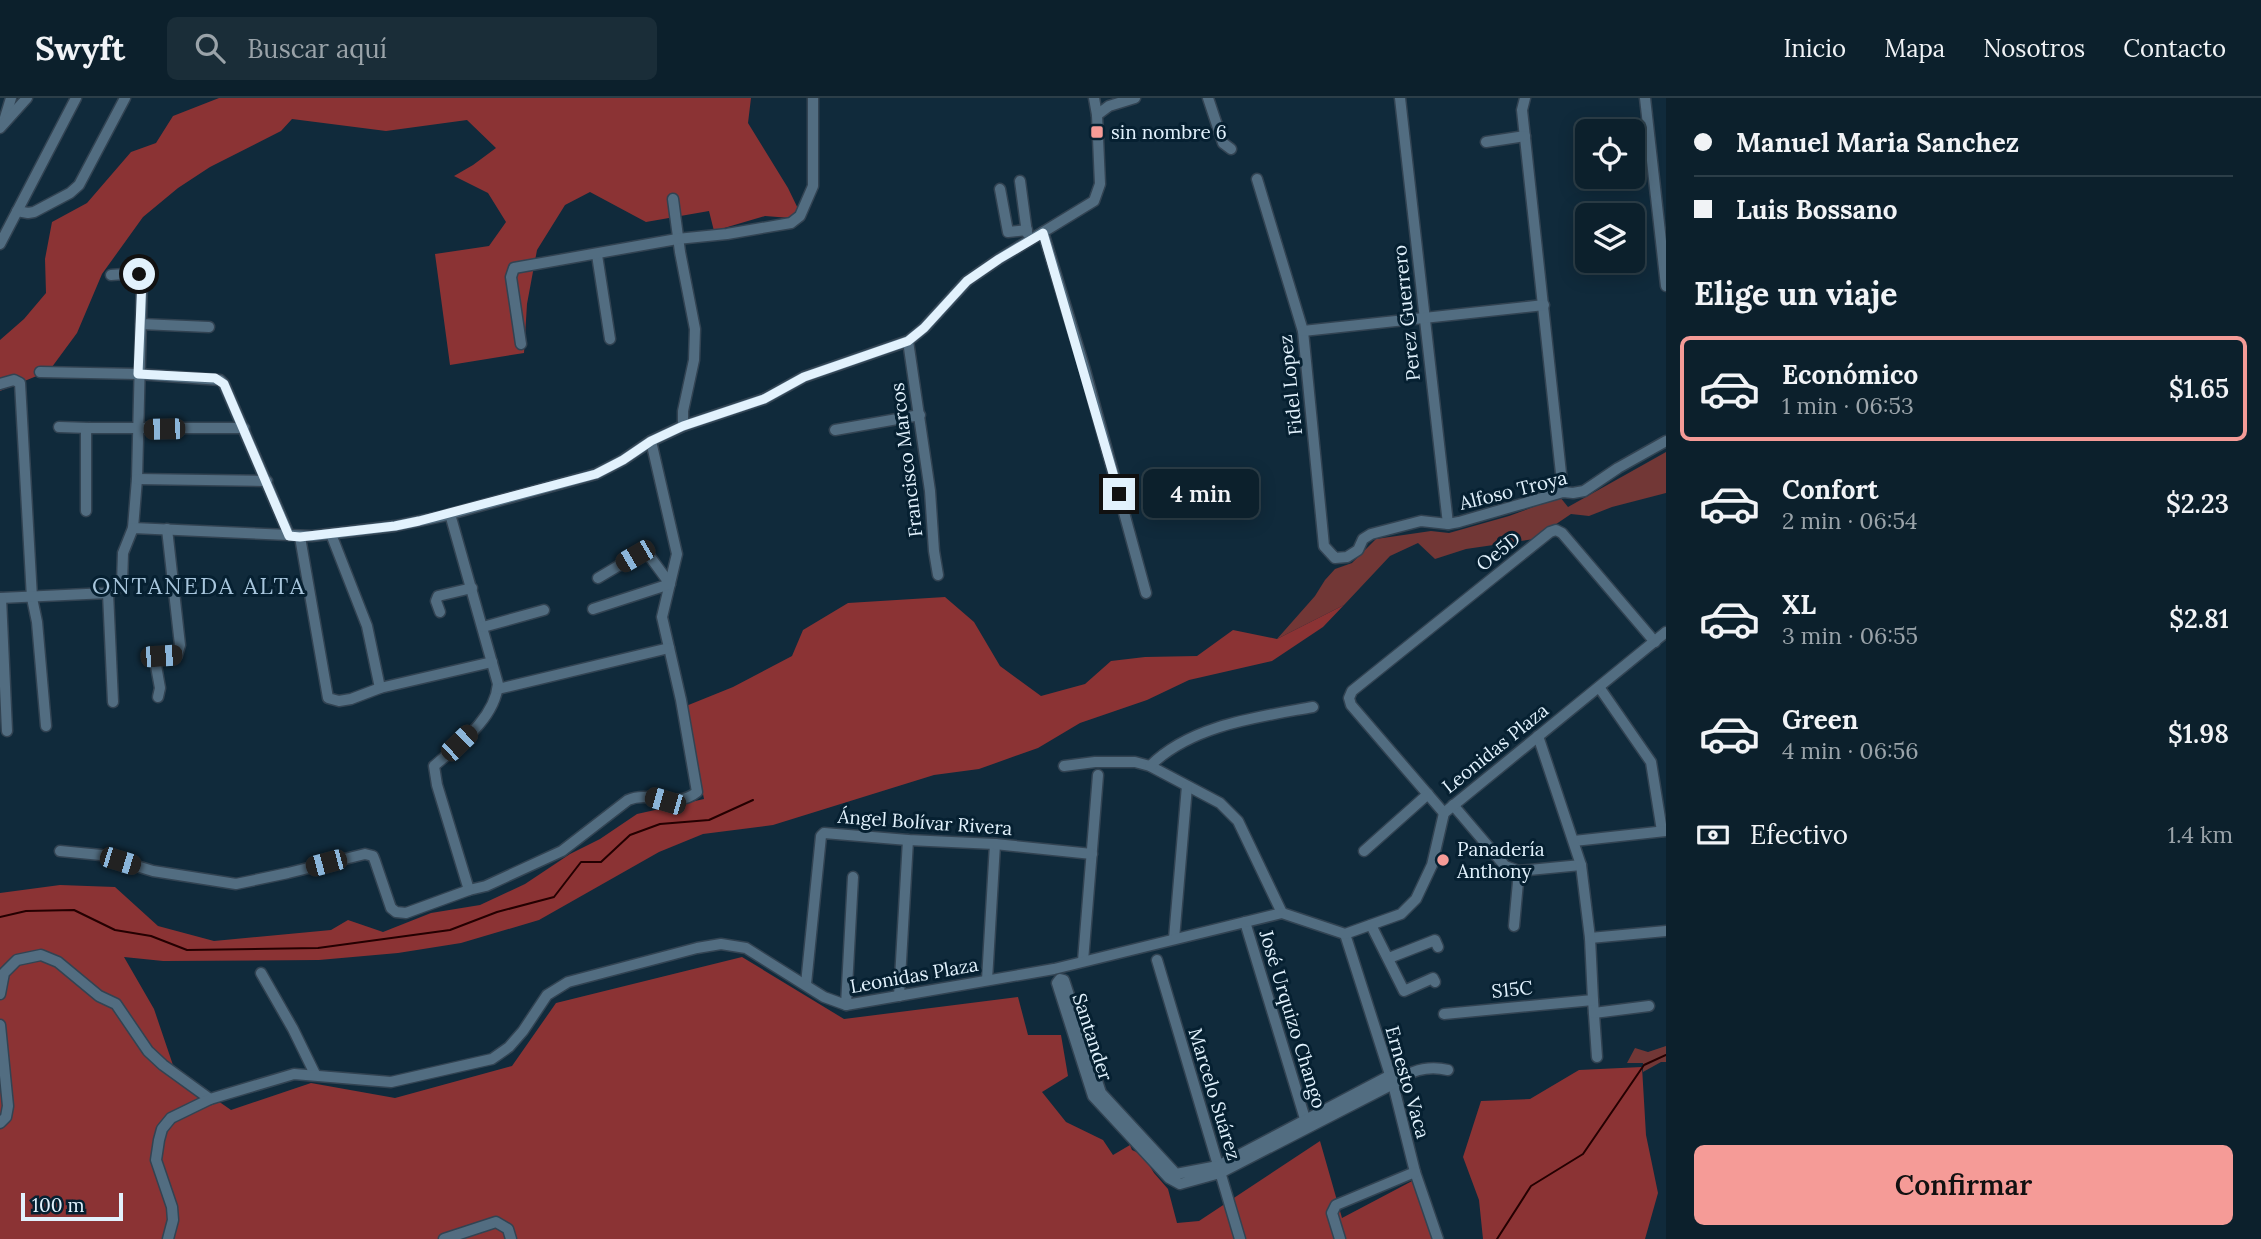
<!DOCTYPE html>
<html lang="es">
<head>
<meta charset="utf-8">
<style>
  :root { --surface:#0c202c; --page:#1a2d38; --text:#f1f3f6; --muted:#9aa3a9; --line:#2c3e48; --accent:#f59b97 }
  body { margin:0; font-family:Lora,serif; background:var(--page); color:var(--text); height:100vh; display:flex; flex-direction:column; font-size:26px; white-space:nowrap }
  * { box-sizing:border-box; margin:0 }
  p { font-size:23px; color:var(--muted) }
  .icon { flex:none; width:38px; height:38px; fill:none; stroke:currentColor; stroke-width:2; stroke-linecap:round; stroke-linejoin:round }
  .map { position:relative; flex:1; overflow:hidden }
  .side { display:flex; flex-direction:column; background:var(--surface); width:595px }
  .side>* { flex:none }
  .banner { display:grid; align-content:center; height:154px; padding:0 28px; background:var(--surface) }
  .buttons { position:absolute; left:1575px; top:21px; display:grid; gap:14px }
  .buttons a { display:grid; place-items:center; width:70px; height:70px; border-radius:10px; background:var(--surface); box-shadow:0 4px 18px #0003,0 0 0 2px var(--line); font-size:35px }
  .scale { position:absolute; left:21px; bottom:18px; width:102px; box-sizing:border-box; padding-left:7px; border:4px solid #e2f2fd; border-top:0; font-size:19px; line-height:24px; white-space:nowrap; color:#e2f2fd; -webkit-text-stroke:5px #062031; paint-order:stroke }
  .end { position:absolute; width:32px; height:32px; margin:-16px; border:9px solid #e2f2fd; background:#111; box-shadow:0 0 0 4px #111 }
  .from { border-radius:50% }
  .bubble { position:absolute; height:49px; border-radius:10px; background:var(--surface); box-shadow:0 4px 18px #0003,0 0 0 2px var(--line); font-size:23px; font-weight:600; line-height:49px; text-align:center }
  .car { position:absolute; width:21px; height:42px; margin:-21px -10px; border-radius:9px; box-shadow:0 0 5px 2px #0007; background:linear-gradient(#222 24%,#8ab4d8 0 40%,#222 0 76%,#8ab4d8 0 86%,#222 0) }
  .banner b { display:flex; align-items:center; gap:24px; height:66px; font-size:26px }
  .banner b+b { border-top:2px solid var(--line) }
  .banner i { width:18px; height:18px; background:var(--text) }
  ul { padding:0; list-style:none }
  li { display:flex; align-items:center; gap:21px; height:105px; margin:0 14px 10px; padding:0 14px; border:4px solid transparent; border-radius:10px }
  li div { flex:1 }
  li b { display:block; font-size:26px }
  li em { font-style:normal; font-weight:600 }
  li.selected { border-color:var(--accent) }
  li>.icon { width:63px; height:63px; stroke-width:1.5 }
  h2 { padding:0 28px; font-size:32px; line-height:84px }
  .pay { display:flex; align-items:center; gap:18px; height:77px; padding:0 28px; font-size:26px }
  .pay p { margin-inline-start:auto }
  .primary-button { display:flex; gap:14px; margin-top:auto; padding:14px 28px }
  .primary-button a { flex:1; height:80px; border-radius:10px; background:var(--accent); color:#111; font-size:28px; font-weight:600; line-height:80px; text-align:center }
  header { display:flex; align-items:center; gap:42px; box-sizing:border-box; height:98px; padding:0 35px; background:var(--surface); border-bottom:2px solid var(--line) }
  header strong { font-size:33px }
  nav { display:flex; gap:38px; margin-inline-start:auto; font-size:24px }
  .search { width:490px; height:63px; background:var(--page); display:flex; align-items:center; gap:18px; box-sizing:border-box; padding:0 24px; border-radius:10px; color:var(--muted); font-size:26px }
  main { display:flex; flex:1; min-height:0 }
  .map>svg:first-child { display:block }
</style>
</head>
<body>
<header>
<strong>Swyft</strong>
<div class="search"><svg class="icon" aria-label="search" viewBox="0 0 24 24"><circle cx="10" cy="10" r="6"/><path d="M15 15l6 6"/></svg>Buscar aquí</div>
<nav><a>Inicio</a><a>Mapa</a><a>Nosotros</a><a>Contacto</a></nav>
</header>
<main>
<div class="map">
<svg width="1666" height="1141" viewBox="0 0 1666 1141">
  <rect width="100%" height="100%" fill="#102a3b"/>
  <g fill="#723736">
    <path d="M 1666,354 L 1666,395 L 1612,409 L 1589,418 L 1571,416 L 1534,441 L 1466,451 L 1435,461 L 1418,445 L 1390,458 L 1344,507 L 1277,541 L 1315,498 L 1325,482 L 1335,471 L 1352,465 L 1376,441 L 1431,433 L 1449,435 L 1509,418 L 1560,399 L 1568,409 Z"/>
    <path d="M 1666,948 L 1666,964 L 1661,964 L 1643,974 L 1643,965 L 1627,965 L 1635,950 L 1648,954 Z"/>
  </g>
  <g fill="#8b3334">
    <path d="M 219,0 L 751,0 L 748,25 L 788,90 L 803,121 L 765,118 L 714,133 L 709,113 L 646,124 L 590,94 L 565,107 L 537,152 L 527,206 L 524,255 L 450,267 L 435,156 L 489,148 L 506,124 L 488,95 L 454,78 L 473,67 L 496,50 L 467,22 L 386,33 L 292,21 L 281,33 L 210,69 L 178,90 L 143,119 L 102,176 L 77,235 L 49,273 L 0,293 L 0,242 L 24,221 L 46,195 L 45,161 L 52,124 L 87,105 L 131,54 L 156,45 L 173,18 Z"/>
    <path d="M 945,499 L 974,524 L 1000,568 L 1041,598 L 1085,586 L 1111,563 L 1145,559 L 1197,558 L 1233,532 L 1277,541 L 1344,507 L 1323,529 L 1272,563 L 1189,582 L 1147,602 L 1080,625 L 1038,650 L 979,671 L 934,677 L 773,727 L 703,736 L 659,754 L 539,822 L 461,845 L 398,855 L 319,862 L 163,863 L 124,859 L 154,911 L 175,973 L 231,1012 L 311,985 L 395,1000 L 512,968 L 556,905 L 742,859 L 844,921 L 1018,899 L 1028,937 L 1061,937 L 1068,978 L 1042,994 L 1066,1024 L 1103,1042 L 1113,1057 L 1130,1047 L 1132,1052 L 1143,1057 L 1154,1075 L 1168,1091 L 1177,1125 L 1199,1123 L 1320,1043 L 1342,1120 L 1414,1082 L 1442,1141 L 0,1141 L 0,795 L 60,787 L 115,789 L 158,828 L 214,843 L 331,832 L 348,822 L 383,834 L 431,815 L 480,807 L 525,786 L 570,756 L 600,741 L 637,716 L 704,701 L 686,608 L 733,589 L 792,558 L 803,532 L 848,505 Z"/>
    <path d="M 1642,969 L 1646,1037 L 1658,1095 L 1645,1141 L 1483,1141 L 1479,1102 L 1463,1059 L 1481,1003 L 1530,1001 L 1579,972 Z"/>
  </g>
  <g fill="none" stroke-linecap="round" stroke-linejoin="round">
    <g stroke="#240001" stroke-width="2">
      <path d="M 0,819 L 26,813 L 74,812 L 115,832 L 151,838 L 187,852 L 318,850 L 450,832 L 497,814 L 554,799 L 581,764 L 601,764 L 630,737 L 660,726 L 709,722 L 753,702"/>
      <path d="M 1497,1141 L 1531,1088 L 1583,1056 L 1644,967 L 1666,957"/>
    </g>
    <g stroke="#324352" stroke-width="13">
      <g id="minor">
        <path d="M 1094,0 L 1097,17"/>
        <path d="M 1208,0 L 1223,45 L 1231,51"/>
        <path d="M 1400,0 L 1448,426"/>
        <path d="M 1525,0 L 1522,12 L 1563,394"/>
        <path d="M 1645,0 L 1666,188"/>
        <path d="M 4,23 L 11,0"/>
        <path d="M 0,30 L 27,0"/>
        <path d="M 1486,44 L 1525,38"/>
        <path d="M 1257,81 L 1303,233 L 1324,448 L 1335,460 L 1347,459 L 1358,452 L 1363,441 L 1371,436 L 1421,423 L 1448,426 L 1459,424 L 1563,394 L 1573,395 L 1584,393 L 1618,370 L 1666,343"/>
        <path d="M 1020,83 L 1027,135"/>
        <path d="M 1000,91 L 1008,134 L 1027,132"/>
        <path d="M 673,101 L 680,154 L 695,231 L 694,262 L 683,313 L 683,328"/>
        <path d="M 17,113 L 28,115 L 34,114 L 70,95 L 79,87 L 125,0"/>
        <path d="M 1043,134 L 1085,272 L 1146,495"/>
        <path d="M 0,146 L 76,0"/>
        <path d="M 597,157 L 610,241"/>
        <path d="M 111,177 L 137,175 L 142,179 L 137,381 L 133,430"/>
        <path d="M 141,226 L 209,229"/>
        <path d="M 1303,233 L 1544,207"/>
        <path d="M 908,243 L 930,393 L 934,453 L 938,477"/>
        <path d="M 521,246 L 511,179 L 514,170 L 677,141 L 727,136 L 791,125 L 800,118 L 813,88 L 813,0"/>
        <path d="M 40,274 L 138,276 L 220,282 L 224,286 L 289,437"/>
        <path d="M 0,286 L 14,282 L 20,285 L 32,500 L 37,524 L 46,628"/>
        <path d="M 59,329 L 89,330"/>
        <path d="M 835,332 L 920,317"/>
        <path d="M 137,381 L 267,383"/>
        <path d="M 86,413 L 86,334 L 89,330 L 244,330"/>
        <path d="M 450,416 L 498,586 C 495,621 458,647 434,668 L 437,687 L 469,792 L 486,788 L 562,753 L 628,702 C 651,692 675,712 697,694 L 681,602 L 662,519 L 677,456 L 651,343"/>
        <path d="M 331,436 L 367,528 L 380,590"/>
        <path d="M 300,439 L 328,600 L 339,603 L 351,601 L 380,590 L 492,564"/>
        <path d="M 108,495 L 113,604"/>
        <path d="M 0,500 L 108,495 L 116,492 L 122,485 L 123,455 L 133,430 L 312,438 L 395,428 L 443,418 L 596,376 L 623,362 L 651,343 L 683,328 L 764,301 L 804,279 L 908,243 L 924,230 L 967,183 L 999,161 L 1094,103 L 1100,86 L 1097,17 L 1109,8 L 1135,0"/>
        <path d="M 1,500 L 7,633"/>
        <path d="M 593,511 L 670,486 L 648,456 L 635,458 L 598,480"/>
        <path d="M 440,514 L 436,503 L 438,498 L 472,490"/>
        <path d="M 483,529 L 544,512"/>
        <path d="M 1599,589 L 1651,664 L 1662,733"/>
        <path d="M 498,591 L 669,550"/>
        <path d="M 158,599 L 160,590 L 155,562 L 161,558 L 177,557 L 180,547 L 167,431"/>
        <path d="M 1064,668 L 1095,664 L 1135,664 L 1150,668 L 1220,705 L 1238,723 L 1282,815"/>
        <path d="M 1150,668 C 1191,627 1258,619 1313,609"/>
        <path d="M 1453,707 L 1505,768 L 1519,773 L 1581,767"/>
        <path d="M 1444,715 L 1351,607 L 1349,600 L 1352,593 L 1550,434 L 1556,432 L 1562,435 L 1655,544"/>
        <path d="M 1574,743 L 1666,733"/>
        <path d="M 60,753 L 101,757 L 153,773 L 236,786 L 288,775 L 365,756 L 373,758 L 375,763 L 391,810 L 396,814 L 406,815 L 469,792"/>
        <path d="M 1364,753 L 1428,696"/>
        <path d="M 1245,824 L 1306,1024"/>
        <path d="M 1371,827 L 1404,893 L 1433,880 L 1435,884"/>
        <path d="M 1514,828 L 1519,773"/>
        <path d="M 1345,836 L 1393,986 L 1415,1074 L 1438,1141"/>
        <path d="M 1590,840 L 1666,833"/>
        <path d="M 1174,841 L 1187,688"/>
        <path d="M 1389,860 L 1435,842 L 1438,849"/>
        <path d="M 1157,862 L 1240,1141"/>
        <path d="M 1083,863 L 1098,677"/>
        <path d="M 261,875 L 293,931 L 315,976"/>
        <path d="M 987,882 L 995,746"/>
        <path d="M 806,886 L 821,738 L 824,735 L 908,742 L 995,746 L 1092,756"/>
        <path d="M 0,896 L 4,875 L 17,862 L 41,857 L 58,864 L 99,898 L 116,906 L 148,953 L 163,967 L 210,1001"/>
        <path d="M 899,898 L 908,742"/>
        <path d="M 1593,902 L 1597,959"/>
        <path d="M 846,907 L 853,779"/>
        <path d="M 1594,915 L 1649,908"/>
        <path d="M 1444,916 L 1593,902 L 1590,840 L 1581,767 L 1538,638"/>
        <path d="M 0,927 L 8,1008 L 6,1019 L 0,1025"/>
        <path d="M 1389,978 L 1218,1068 L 1176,1076 L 1101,995 L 1064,882 L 1060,881 L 1057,885 L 1093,998 L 1169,1080 L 1180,1086 L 1220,1075 L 1393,986 C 1409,973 1426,967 1448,972"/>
        <path d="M 168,1141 L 173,1122 L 172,1109 L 156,1062 L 159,1042 L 162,1031 L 171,1020 L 210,1001 L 294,976 L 391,984 L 492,961 L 509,949 L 523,933 L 547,897 L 568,884 L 697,850 L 721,846 L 746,850 L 824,899 L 846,907 L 1054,871 L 1282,815 L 1345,836 L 1401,816 L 1416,801 L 1432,767 L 1444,715 L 1666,534"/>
        <path d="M 444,1141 L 496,1124 L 508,1131 L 511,1141"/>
        <path d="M 1340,1141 L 1332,1115 L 1336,1107 L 1415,1074"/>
      </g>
    </g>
    <use href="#minor" stroke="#526d81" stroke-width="10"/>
  </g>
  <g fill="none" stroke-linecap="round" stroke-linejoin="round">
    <path stroke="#e2f2fd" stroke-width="9" d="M 139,176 L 142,181 L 138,276 L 215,280 L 224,286 L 289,438 L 300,439 L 395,428 L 419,423 L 596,376 L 623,362 L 651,343 L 683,328 L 764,301 L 804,279 L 908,243 L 924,230 L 967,183 L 999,161 L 1043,135 L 1119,396"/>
  </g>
  <g fill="#f59b97" stroke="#062031" stroke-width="2.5">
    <rect x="1090" y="27" width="14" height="14" rx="3.5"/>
    <circle cx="1443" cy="762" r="7"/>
  </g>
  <g text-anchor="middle" stroke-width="6" stroke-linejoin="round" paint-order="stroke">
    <g font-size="19" fill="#e2f2fd" stroke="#062031" text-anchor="start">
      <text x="1111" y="41">sin nombre 6</text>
      <text x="1457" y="758">Panadería<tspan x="1457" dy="22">Anthony</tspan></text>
    </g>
    <g font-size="19" fill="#e2f2fd" stroke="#062031">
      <text transform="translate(1406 215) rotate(-96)" y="7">Perez Guerrero</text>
      <text transform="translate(1290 287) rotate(-96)" y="7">Fidel Lopez</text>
      <text transform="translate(906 362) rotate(-97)" y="7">Francisco Marcos</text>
      <text transform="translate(1513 392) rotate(-14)" y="7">Alfoso Troya</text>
      <text transform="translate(1498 453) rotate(-39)" y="7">Oe5D</text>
      <text transform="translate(1495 650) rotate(-39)" y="7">Leonidas Plaza</text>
      <text transform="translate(925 724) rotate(4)" y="7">Ángel Bolívar Rivera</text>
      <text transform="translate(914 877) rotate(-10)" y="7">Leonidas Plaza</text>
      <text transform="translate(1512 891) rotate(-6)" y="7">S15C</text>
      <text transform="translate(1293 921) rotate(73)" y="7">José Urquizo Chango</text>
      <text transform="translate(1093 939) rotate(72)" y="7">Santander</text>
      <text transform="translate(1408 984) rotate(74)" y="7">Ernesto Vaca</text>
      <text transform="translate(1215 996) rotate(73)" y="7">Marcelo Suárez</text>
    </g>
    <g font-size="23" letter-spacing="2" fill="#a8c6dd" stroke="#062031">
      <text x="199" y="496">ONTANEDA ALTA</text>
    </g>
  </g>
</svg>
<div class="buttons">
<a><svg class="icon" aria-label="locate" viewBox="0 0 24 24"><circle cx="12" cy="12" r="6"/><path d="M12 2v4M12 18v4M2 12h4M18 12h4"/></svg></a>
<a><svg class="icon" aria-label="layers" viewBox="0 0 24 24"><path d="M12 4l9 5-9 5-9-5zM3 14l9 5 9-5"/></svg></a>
</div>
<div class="scale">100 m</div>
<i class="end from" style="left:139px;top:176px"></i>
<i class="end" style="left:1119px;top:396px"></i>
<div class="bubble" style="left:1143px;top:371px;width:116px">4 min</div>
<i class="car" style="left:164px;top:331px;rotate:269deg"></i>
<i class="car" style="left:635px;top:458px;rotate:240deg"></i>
<i class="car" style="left:161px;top:558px;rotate:86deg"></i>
<i class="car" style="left:459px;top:645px;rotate:46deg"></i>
<i class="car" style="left:665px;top:703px;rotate:286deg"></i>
<i class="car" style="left:120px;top:763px;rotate:107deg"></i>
<i class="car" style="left:326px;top:765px;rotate:255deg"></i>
</div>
<section class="side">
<div class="banner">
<b><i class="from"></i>Manuel Maria Sanchez</b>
<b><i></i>Luis Bossano</b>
</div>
<h2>Elige un viaje</h2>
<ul>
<li class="selected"><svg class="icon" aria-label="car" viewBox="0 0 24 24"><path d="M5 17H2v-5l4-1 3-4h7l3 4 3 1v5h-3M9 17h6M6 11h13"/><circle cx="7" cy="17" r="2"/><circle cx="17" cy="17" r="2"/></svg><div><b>Económico</b><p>1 min · 06:53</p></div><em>$1.65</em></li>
<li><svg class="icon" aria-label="car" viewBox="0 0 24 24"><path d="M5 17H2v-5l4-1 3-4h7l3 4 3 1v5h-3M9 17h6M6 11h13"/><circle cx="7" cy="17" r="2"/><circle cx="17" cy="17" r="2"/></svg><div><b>Confort</b><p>2 min · 06:54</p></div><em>$2.23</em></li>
<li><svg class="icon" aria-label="car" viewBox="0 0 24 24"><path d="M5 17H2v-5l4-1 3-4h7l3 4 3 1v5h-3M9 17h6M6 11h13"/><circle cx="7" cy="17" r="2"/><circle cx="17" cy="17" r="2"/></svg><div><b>XL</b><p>3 min · 06:55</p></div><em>$2.81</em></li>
<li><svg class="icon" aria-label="car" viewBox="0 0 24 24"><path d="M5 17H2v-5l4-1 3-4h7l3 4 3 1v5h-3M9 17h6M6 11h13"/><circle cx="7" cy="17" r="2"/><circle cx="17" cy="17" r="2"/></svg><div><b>Green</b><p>4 min · 06:56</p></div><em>$1.98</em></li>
</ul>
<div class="pay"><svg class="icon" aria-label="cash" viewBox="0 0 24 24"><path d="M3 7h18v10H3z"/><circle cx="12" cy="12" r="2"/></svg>Efectivo<p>1.4 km</p></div>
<div class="primary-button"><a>Confirmar</a></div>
</section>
</main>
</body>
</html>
